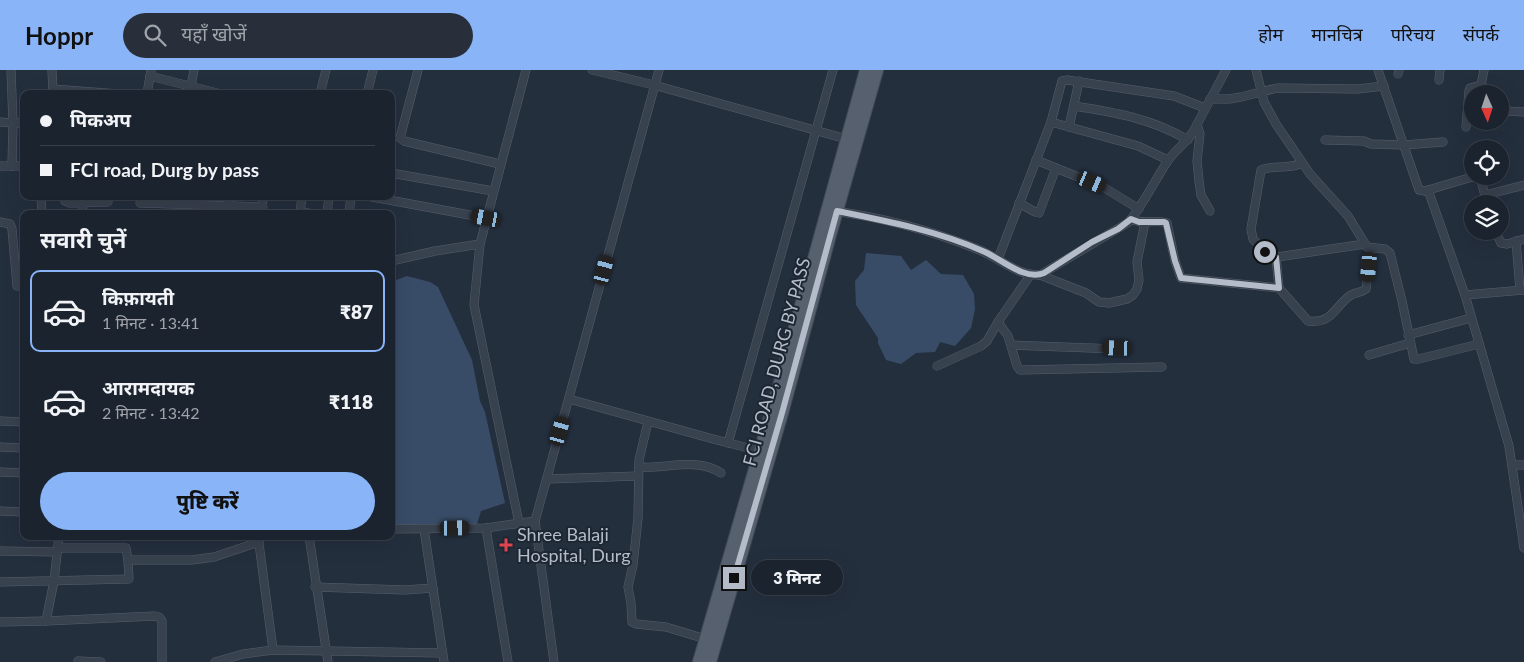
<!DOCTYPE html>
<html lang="hi">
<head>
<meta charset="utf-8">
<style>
  :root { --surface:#1b232e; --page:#282f3a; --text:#f1f3f6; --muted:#a0a4aa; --line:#39404a; --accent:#8ab4f8 }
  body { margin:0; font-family:Lato,"Noto Sans Devanagari",sans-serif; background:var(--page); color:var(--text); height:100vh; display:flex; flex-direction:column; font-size:19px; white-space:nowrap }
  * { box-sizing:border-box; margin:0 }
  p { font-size:16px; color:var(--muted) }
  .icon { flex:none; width:28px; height:28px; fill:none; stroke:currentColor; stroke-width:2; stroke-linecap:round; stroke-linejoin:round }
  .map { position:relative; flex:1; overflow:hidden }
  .drawer { position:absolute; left:20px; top:140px; width:375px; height:330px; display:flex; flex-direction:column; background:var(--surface); border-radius:10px; box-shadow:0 5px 20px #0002,0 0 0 1px var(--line) }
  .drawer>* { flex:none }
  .banner { position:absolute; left:20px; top:20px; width:375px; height:110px; border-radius:10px; box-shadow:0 5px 20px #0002,0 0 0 1px var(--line); display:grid; align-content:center; height:110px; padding:0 20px; background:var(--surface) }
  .needle { width:32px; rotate:177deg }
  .buttons { position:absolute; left:1464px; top:15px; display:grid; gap:10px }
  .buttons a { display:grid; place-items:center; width:45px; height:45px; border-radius:50%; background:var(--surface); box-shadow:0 5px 20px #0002,0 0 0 1px var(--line); font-size:25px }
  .end { position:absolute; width:22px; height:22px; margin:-11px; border:6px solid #b4bcc9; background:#111; box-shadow:0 0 0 2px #111 }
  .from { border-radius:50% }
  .bubble { position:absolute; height:35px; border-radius:18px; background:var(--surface); box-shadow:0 5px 20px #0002,0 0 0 1px var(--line); font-size:16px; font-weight:800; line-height:35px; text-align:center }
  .car { position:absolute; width:15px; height:30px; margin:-15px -8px; border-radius:6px; box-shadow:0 0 4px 1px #0007; background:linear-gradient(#222 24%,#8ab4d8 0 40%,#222 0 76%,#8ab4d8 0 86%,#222 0) }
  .banner b { display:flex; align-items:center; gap:18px; height:48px; font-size:19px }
  .banner b+b { border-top:1px solid var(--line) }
  .banner i { width:12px; height:12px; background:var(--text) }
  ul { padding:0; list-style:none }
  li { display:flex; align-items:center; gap:15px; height:82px; margin:0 10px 8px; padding:0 10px; border:2px solid transparent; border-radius:10px }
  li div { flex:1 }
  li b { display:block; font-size:19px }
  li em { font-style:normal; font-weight:800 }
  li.on { border-color:var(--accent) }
  li>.icon { width:45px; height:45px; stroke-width:1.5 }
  h2 { padding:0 20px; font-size:22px; line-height:60px }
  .action { display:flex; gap:10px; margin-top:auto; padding:10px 20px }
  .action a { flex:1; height:58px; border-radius:30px; background:var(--accent); color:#111; font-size:20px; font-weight:800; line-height:58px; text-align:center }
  header { display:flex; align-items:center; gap:30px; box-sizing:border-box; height:70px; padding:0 25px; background:var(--accent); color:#111 }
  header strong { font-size:24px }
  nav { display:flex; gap:28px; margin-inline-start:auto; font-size:18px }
  .search { width:350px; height:45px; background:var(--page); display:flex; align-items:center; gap:12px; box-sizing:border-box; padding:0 18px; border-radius:28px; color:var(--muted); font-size:19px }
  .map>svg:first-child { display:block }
</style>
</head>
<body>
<header>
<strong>Hoppr</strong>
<div class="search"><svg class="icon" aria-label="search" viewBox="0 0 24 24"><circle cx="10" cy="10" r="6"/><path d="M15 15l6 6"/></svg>यहाँ खोजें</div>
<nav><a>होम</a><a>मानचित्र</a><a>परिचय</a><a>संपर्क</a></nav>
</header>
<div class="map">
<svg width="1524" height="592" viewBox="0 0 1524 592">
  <rect width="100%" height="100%" fill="#242f3e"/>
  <g fill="#394c67">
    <path d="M 866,183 L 901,186 L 911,200 L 926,190 L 941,204 L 963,205 L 974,224 L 975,239 L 971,258 L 955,276 L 940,272 L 935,282 L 916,283 L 901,294 L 886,290 L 878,273 L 878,268 L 856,235 L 855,211 L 864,200 Z"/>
    <path d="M 407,206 L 430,212 L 438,217 L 472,290 L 480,331 L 485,342 L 505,433 L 481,441 L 477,454 L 419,456 L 391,455 L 391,212 Z"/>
  </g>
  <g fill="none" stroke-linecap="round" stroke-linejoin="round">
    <g stroke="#565f6c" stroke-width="9">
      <g id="street">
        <path d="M 52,0 L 53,23"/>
        <path d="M 418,0 L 400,68 L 404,71 L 500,94"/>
        <path d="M 592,0 L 654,15 L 850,70"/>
        <path d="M 1256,0 L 1264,32 L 1276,54 L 1310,104 L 1348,146 L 1367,177 L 1385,179 L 1390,183 L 1402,231 L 1414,289 L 1419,289 L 1479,274"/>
        <path d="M 1378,0 L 1419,120 L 1425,121 L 1472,107 L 1479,108 L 1481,110 L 1487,134"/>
        <path d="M 1398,4 L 1399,0"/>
        <path d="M 150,6 L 221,24"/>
        <path d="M 1439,10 L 1440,0"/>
        <path d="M 191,16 L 194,0"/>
        <path d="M 53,19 L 119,24"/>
        <path d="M 147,24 L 151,0"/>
        <path d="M 320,24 L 326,0"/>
        <path d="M 367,24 L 373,0"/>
        <path d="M 1210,29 L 1229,29 L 1241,27 L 1277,18 L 1358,19 L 1384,16"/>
        <path d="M 1074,36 C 1114,42 1153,49 1188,70"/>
        <path d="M 1506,41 L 1524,42"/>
        <path d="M 0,52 L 13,53 L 11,0"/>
        <path d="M 1051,52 L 1138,76 L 1168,90"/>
        <path d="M 1197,54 L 1200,64 L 1197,91 L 1199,111 L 1201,125 L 1210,141"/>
        <path d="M 1069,57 L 1079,11"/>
        <path d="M 1466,57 L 1469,21 L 1470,18 L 1481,15 L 1484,0"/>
        <path d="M 1325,70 L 1364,71 L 1371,74 L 1404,75 L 1443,72"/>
        <path d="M 1036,90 L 1103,117 L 1139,139"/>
        <path d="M 1302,93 C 1290,100 1274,94 1261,100 L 1251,159 L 1253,169 L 1265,182 L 1276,187 L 1284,186 L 1365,174"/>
        <path d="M 0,96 L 24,96"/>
        <path d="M 12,96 L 13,53 L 24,53"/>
        <path d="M 391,103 L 493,121"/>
        <path d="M 1428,120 L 1465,225 L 1509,376 L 1524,478"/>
        <path d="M 1485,125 L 1524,115"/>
        <path d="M 41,126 L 42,144"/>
        <path d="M 64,126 L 65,131 L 70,133 L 108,132"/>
        <path d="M 367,126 L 486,148"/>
        <path d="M 82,133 L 83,144"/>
        <path d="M 140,133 L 263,137"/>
        <path d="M 1019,133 L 1035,142 L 1039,143 L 1056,98"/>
        <path d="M 833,141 C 881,147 932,161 977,179 C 998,187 1017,206 1040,205 L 1129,152 C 1144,133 1154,112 1167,92 C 1175,80 1186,73 1193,62 L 1226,0"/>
        <path d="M 301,142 L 314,144"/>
        <path d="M 227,144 L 229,126"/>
        <path d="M 262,144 L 263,126"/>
        <path d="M 300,144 L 302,126"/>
        <path d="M 327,144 L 329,126"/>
        <path d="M 349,144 L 351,126"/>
        <path d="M 1131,149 C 1142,155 1155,149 1167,153 L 1175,191 L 1181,208 L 1279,218"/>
        <path d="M 0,152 L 10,154 L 12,159 L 17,216"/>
        <path d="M 1495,161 L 1501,173 L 1507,174 L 1524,169"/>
        <path d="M 1516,171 L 1520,220"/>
        <path d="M 1276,187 L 1279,218 L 1308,251 C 1334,254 1334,236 1351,225 C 1356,222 1361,223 1366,219 L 1371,178"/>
        <path d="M 998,189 L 1051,52 L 1062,11 L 1067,10 L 1174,26 L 1205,38"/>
        <path d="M 391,191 L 435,181 L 480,174"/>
        <path d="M 1040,205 L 1086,223 L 1099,232 L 1109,233 L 1127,229 L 1133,225 L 1137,219 L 1139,210 L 1137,192 L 1145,152"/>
        <path d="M 1465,225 L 1524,220"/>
        <path d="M 998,252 L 1008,266 L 1017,296 L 1020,300 L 1162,297"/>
        <path d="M 1408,265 L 1471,248"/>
        <path d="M 1011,275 L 1117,279"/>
        <path d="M 1369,285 L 1410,273"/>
        <path d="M 937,296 L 981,276 L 987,271 L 998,252 L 1031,204"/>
        <path d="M 569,329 L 713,369 L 760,381"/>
        <path d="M 0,351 L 24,352"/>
        <path d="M 648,352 L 639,390 L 638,448 L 633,495 L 628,517 L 631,533 L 632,552 L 636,554 L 666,557 L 709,570"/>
        <path d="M 728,373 L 833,0"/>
        <path d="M 0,377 L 24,378"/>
        <path d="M 1512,395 L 1524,395"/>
        <path d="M 639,397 C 666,399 697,387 721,403"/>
        <path d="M 0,402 L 24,403"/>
        <path d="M 547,409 L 638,406"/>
        <path d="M 0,441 L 24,442"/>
        <path d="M 519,453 L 474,235 L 480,174 L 526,0"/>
        <path d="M 486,458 L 508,592"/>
        <path d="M 391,459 L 486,458 L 535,451"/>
        <path d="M 424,459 L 444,592"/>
        <path d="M 59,466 L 54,511 L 46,551 L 155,546 L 159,547 L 162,551 L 162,592"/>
        <path d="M 258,466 L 273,580"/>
        <path d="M 309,466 L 328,592"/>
        <path d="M 58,478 L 126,478 L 128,490"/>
        <path d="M 0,481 L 57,482"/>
        <path d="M 0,512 L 129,509 L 128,490 L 192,490 L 214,487 L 259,472"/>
        <path d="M 315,517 L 405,520 L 433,518"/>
        <path d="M 0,552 L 46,551"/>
        <path d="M 78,591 L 101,592"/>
        <path d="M 215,592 L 243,584 L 273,580 L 442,583"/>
        <path d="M 554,592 L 535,451 L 659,0"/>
      </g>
    </g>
    <g stroke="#414a57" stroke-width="14">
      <g id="primary">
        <path d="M 699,592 L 777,323 L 866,0"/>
        <path d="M 710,592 L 782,343 L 830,165 L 877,0"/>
      </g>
    </g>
    <use href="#street" stroke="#38414e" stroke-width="8"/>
    <use href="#primary" stroke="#56606e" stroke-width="12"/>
  </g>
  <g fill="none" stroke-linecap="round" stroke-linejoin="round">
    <path stroke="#b4bcc9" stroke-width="6" d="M 734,508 L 782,343 L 837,141 C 887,151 938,161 985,182 C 1001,189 1025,211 1044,203 L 1092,172 L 1118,159 L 1131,149 L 1139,152 L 1164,152 L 1166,153 L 1175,191 L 1181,208 L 1279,218 L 1276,187 L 1265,182"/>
  </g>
  <path fill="#e0444e" stroke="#1d2633" stroke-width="2" d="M503.5 467.5h5v5h5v5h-5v5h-5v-5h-5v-5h5z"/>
  <g text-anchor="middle" stroke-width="4" stroke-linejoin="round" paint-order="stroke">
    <g font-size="18" fill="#b4bcc9" stroke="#1d2633">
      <text transform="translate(777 292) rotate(-75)" y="6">FCI ROAD, DURG BY PASS</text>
    </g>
    <g font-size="18" fill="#b4bcc9" stroke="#1d2633" text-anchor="start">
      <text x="517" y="471">Shree Balaji<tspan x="517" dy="21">Hospital, Durg</tspan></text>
    </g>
  </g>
</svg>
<div class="buttons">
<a><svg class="needle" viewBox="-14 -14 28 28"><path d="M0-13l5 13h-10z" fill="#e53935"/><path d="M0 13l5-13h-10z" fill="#a0a4aa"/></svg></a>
<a><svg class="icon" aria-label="locate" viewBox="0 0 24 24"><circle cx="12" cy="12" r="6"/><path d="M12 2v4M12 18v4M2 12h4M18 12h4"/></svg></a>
<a><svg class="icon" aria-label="layers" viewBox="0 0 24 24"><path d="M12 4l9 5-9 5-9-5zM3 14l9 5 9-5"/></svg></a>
</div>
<i class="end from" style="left:1265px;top:182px"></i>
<i class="end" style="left:734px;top:508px"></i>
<div class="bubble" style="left:751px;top:490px;width:92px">3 मिनट</div>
<i class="car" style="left:1092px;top:112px;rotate:113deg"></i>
<i class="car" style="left:486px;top:148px;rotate:280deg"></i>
<i class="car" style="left:1369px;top:197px;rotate:185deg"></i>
<i class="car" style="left:604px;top:200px;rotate:15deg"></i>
<i class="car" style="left:1117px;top:278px;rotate:272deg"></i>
<i class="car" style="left:560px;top:361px;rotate:16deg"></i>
<i class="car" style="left:455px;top:458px;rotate:89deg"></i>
<div class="banner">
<b><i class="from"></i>पिकअप</b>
<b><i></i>FCI road, Durg by pass</b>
</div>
<section class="drawer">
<h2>सवारी चुनें</h2>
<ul>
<li class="on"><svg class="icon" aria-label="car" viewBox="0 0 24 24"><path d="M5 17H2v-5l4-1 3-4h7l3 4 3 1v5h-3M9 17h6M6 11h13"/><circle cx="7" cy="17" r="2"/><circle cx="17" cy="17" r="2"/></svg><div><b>किफ़ायती</b><p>1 मिनट · 13:41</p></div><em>₹87</em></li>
<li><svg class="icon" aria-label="car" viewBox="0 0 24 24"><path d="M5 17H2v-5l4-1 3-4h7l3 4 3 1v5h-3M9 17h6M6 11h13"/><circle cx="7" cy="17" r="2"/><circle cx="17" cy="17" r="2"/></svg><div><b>आरामदायक</b><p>2 मिनट · 13:42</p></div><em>₹118</em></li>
</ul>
<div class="action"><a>पुष्टि करें</a></div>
</section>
</div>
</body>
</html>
